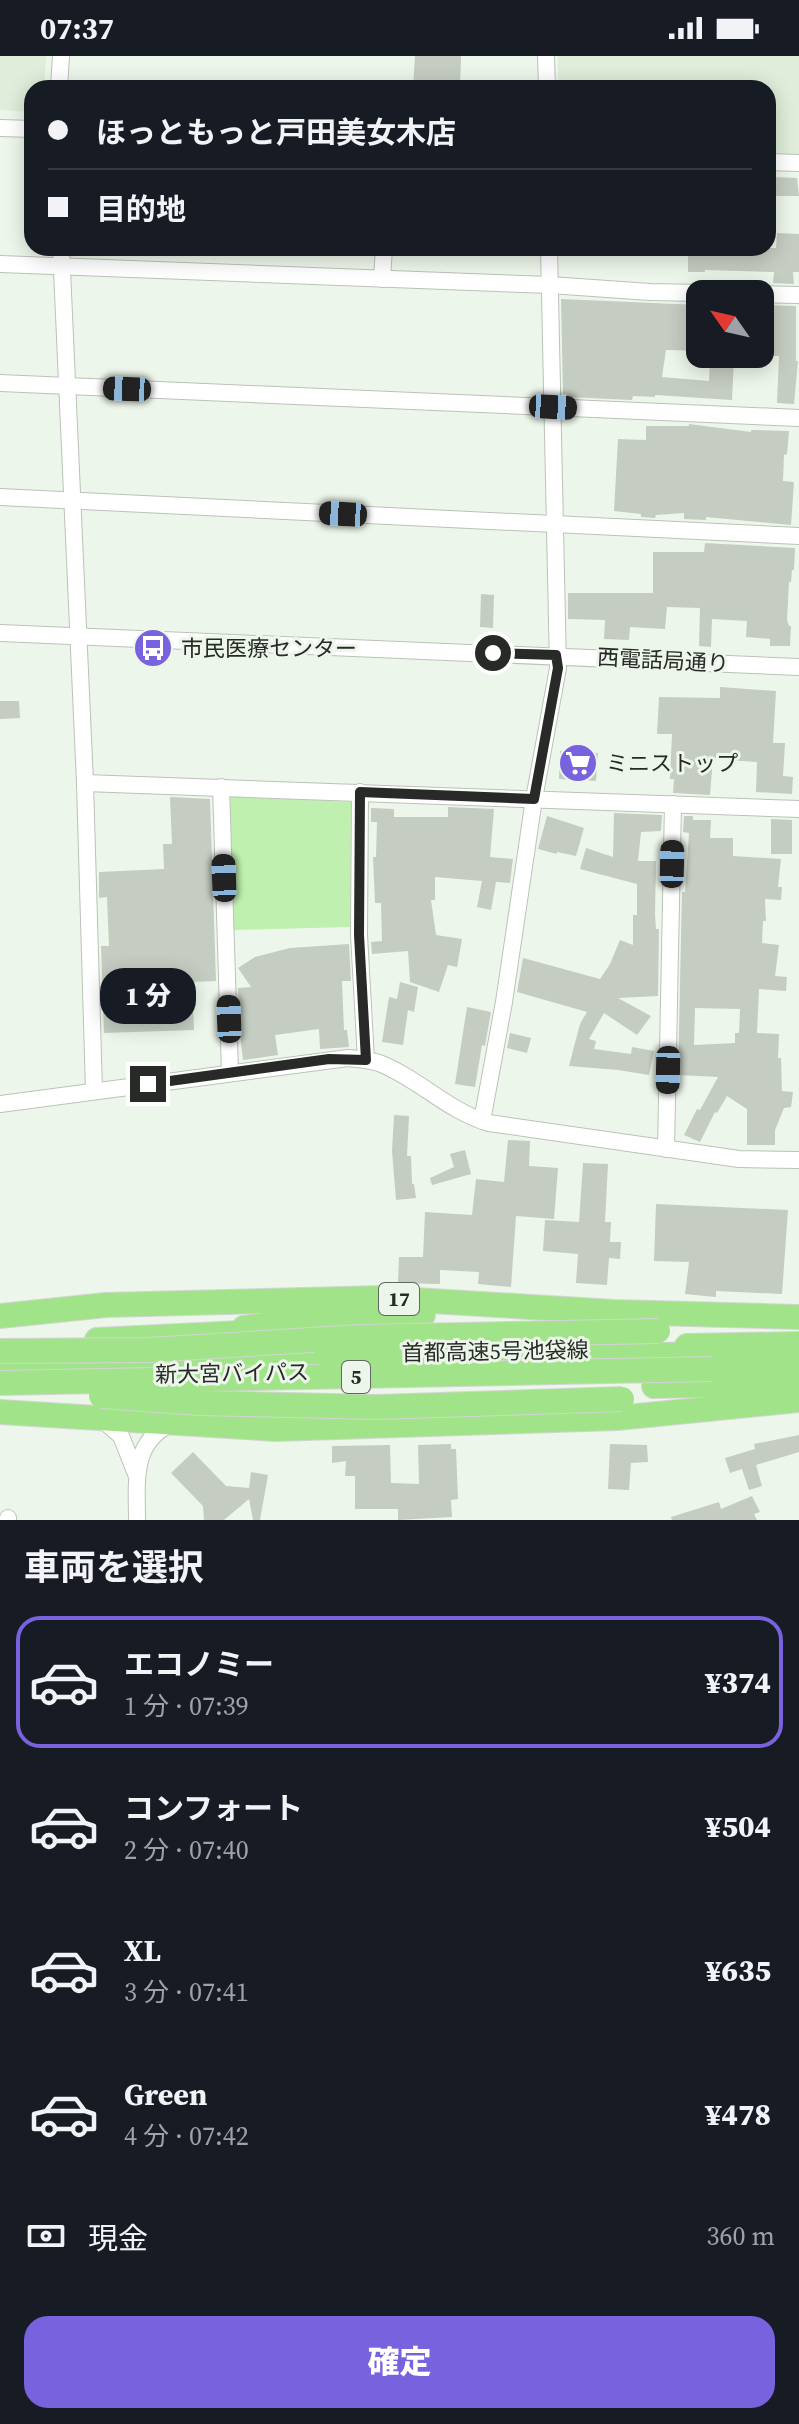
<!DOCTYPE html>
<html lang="ja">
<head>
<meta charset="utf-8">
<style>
  :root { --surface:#171b24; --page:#242831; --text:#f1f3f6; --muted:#9ea1a6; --line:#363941; --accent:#7862dd }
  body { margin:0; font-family:"Source Serif 4","Noto Sans JP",serif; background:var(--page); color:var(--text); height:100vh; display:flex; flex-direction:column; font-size:30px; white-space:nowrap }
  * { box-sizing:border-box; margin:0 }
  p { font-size:26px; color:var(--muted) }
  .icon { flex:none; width:44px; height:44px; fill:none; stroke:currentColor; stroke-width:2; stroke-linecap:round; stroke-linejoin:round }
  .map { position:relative; height:1464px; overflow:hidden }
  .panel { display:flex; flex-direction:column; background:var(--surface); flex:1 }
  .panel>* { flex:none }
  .top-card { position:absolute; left:24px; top:24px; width:752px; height:176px; border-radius:24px; box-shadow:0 4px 20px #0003; display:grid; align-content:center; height:176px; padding:0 24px; background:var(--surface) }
  .needle { width:52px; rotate:304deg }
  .controls { position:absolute; left:686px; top:224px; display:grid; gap:16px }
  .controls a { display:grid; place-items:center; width:88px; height:88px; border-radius:16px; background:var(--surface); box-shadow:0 4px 20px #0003; font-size:40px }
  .end { position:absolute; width:36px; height:36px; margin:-18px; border:10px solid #272a26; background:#fff; box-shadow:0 0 0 4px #fff }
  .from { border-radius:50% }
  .bubble { position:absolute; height:56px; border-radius:24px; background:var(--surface); box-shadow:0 4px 20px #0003; font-size:26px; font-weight:800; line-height:56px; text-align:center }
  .car { position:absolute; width:24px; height:48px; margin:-24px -12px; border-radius:10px; box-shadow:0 0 6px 2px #0007; background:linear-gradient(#222 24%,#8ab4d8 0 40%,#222 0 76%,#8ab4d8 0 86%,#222 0) }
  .top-card b { display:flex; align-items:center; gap:28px; height:76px; font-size:30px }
  .top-card b+b { border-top:2px solid var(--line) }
  .top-card i { width:20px; height:20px; background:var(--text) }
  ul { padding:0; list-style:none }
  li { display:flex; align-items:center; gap:24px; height:132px; margin:0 16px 12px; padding:0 8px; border:4px solid transparent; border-radius:24px }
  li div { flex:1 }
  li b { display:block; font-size:30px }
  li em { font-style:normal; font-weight:800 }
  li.current { border-color:var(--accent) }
  li>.icon { width:72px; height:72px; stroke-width:1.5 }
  h2 { padding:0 24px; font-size:36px; line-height:96px }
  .pay { display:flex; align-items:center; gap:20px; height:88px; padding:0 24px; font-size:30px }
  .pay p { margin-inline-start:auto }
  .primary-button { display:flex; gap:16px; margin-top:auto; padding:16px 24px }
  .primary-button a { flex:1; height:92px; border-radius:24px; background:var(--accent); color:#fff; font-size:32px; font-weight:800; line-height:92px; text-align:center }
  .status { display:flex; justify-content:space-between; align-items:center; height:56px; padding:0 40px; background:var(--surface); direction:ltr }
  .status svg { height:22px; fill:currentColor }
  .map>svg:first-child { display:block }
</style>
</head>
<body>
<div class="status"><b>07:37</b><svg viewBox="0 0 49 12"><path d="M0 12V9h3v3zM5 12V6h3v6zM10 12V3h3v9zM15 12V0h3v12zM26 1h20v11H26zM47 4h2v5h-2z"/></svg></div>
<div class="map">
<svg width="799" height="1464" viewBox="0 0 799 1464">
  <rect width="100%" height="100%" fill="#edf6ea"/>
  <g fill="#dfedda">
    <path d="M 0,0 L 46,0 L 44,32 L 32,32 L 32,56 L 0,54 Z"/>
    <path d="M 558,0 L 799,0 L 799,100 L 768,98 L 768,32 L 558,32 Z"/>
  </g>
  <path fill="#c0f0af" d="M 229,740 L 351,746 L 350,871 L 232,874 Z"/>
  <g fill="#c5cdc2" fill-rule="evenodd">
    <path d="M 415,0 L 461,0 L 460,32 L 413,32 Z"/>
    <path d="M 772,121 L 797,122 L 799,140 L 772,140 Z"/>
    <path d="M 777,177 L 799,178 L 799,216 L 793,216 L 794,228 L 773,227 L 774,216 L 705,214 L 705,216 L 688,216 L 688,192 L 776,192 Z"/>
    <path d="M 561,243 L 699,249 L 700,295 L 666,294 L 662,321 L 709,325 L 710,303 L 734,303 L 732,344 L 655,339 L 655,341 L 633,340 L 632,344 L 567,341 L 567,338 L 563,338 Z"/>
    <path d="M 760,249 L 796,250 L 796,305 L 798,305 L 794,348 L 777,347 L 779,300 L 760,300 Z"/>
    <path d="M 689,368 L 751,376 L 751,374 L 789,375 L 787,398 L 784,399 L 783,425 L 794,426 L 791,469 L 706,461 L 706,464 L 684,463 L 684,457 L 656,459 L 655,462 L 641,461 L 641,458 L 614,455 L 618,383 L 646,384 L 646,370 L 689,370 Z"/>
    <path d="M 705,487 L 795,492 L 794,514 L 792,514 L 791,526 L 789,526 L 787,564 L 789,570 L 791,570 L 790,590 L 770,590 L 770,583 L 746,581 L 747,565 L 712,563 L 711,591 L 699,590 L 700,552 L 667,551 L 665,573 L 630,571 L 629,584 L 604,583 L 605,564 L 568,563 L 568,537 L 653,537 L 653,496 L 704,496 Z"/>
    <path d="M 481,538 L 494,539 L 493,572 L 480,571 Z"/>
    <path d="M 720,631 L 776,635 L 773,687 L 785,687 L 783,720 L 793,721 L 792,738 L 756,736 L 757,706 L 713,703 L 710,739 L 673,737 L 674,723 L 670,723 L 672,678 L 657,678 L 659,641 L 720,642 Z"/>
    <path d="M 0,645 L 19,645 L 20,662 L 0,663 Z"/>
    <path d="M 560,695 L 598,697 L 596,725 L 559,723 Z"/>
    <path d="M 170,741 L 210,743 L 216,925 L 192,926 L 194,974 L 104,977 L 101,890 L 109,890 L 107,841 L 99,842 L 99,816 L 164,813 L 163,788 L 172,788 Z"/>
    <path d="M 448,751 L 494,753 L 490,801 L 513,803 L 510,827 L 496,826 L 491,854 L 477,851 L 482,825 L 435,821 L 435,844 L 431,844 L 436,879 L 462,883 L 457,911 L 448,909 L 439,936 L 410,926 L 408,895 L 372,898 L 371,886 L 382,885 L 381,847 L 375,847 L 373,801 L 376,801 L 377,766 L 371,766 L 371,752 L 394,753 L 394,761 L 448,761 Z"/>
    <path d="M 614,757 L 662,759 L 661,775 L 641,776 L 638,805 L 656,805 L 655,859 L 656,873 L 659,873 L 658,940 L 618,942 L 651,960 L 637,979 L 604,957 L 589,983 L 596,985 L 594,993 L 631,998 L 632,991 L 654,995 L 649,1019 L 618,1014 L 569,1010 L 580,968 L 587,956 L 517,936 L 523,902 L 600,923 L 610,908 L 620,884 L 633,889 L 633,859 L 637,859 L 637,828 L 580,813 L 586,792 L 613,801 Z"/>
    <path d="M 547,760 L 584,772 L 576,800 L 557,796 L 557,798 L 538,793 Z"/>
    <path d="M 684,760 L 693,760 L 693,764 L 711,764 L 710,782 L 733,782 L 733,800 L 781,803 L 778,831 L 782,831 L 781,844 L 765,843 L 766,865 L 763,865 L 762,887 L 779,889 L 775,920 L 787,921 L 786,935 L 759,933 L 757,977 L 779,978 L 778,1002 L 781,1002 L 782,1035 L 793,1036 L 791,1051 L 784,1052 L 775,1074 L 775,1089 L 747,1089 L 747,1053 L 727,1040 L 717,1057 L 715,1056 L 700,1086 L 684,1079 L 697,1053 L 700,1054 L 718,1021 L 678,1019 L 682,836 L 685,836 L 689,777 L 683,776 ZM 695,952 L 740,953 L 739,977 L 735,977 L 735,987 L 694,989 Z"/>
    <path d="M 771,763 L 792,764 L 792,798 L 771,798 Z"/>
    <path d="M 349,888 L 351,925 L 342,925 L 344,974 L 347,974 L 349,991 L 320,993 L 319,973 L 275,979 L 278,999 L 243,1004 L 240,977 L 238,932 L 251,931 L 238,912 L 255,901 L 290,892 Z"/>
    <path d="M 400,926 L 418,931 L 414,956 L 408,954 L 403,989 L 382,986 L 389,941 L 397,943 Z"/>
    <path d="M 467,951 L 491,956 L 485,990 L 482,989 L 475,1031 L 455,1028 Z"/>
    <path d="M 510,977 L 531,982 L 527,997 L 507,992 Z"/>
    <path d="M 394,1059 L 409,1060 L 407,1100 L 411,1100 L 412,1128 L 414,1128 L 416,1142 L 396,1144 L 392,1095 Z"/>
    <path d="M 508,1084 L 530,1085 L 529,1110 L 558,1112 L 554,1163 L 516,1160 L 511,1231 L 478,1228 L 479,1216 L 440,1214 L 440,1228 L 398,1227 L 399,1201 L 423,1201 L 425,1156 L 472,1159 L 476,1123 L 504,1126 Z"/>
    <path d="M 465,1094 L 471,1118 L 432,1129 L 430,1122 L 454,1111 L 450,1098 Z"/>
    <path d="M 583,1107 L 608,1108 L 605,1166 L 611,1166 L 610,1186 L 621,1186 L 620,1203 L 609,1202 L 607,1229 L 576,1227 L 578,1198 L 543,1195 L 545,1164 L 579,1166 Z"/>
    <path d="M 656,1148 L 788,1154 L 782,1238 L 716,1235 L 716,1241 L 685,1238 L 689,1206 L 654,1205 Z"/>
    <path d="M 799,1379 L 799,1396 L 756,1409 L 762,1430 L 749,1434 L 742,1413 L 730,1417 L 725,1402 L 755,1393 L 754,1388 Z"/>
    <path d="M 451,1388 L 451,1393 L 456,1393 L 458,1443 L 451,1444 L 452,1461 L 398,1464 L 398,1453 L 355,1453 L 355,1420 L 345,1420 L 346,1405 L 332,1407 L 332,1390 L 390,1389 L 391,1427 L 419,1428 L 418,1389 Z"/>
    <path d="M 610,1388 L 647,1389 L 648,1406 L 631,1407 L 629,1434 L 608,1433 Z"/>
    <path d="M 193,1396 L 226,1430 L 249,1432 L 251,1416 L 268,1419 L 260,1464 L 253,1464 L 249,1443 L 224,1464 L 204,1464 L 203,1450 L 171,1417 Z"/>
    <path d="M 752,1440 L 760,1456 L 754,1458 L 757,1464 L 672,1464 L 671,1461 L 719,1446 L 721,1453 Z"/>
  </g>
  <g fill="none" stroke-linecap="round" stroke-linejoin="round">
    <g stroke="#bac3b7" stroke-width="18">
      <g id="minor">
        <path d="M 546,0 L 547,32"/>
        <path d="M 59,32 L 61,0"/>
        <path d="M 0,72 L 32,73"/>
        <path d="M 768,106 L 799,107"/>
        <path d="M 61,192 L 85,727 L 94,1035"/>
        <path d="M 0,208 L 550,229 L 650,236 L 799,239"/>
        <path d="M 382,223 L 384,192"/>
        <path d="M 0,327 L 799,362"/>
        <path d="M 0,441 L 799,480"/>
        <path d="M 0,577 L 799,611"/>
        <path d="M 85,727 L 799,753"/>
        <path d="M 221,731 L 230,1016"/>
        <path d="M 360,736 L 359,879 L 366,1004"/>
        <path d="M 0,1048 L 348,1002 C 359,1003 369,1004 379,1007 C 418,1022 449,1056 489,1067 L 739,1103 L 799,1104"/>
        <path d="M 482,1065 L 504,946 L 534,743 L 558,612 L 549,192"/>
        <path d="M 666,1093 L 673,748"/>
        <path d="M 100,1362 L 121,1380 L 136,1418"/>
        <path d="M 8,1462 L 8,1464"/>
        <path d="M 137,1464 C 137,1427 131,1386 171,1368"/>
      </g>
    </g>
    <g stroke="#d4d4d4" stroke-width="26">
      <g id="highway">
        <path d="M 0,1260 L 106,1249 L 382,1242 L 614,1256 L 799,1261"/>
        <path d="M 244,1272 L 310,1263 L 423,1259"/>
        <path d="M 97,1284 L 260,1276"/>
        <path d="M 687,1290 L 799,1288"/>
        <path d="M 402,1305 L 705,1298"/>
        <path d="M 689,1307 L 799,1305"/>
        <path d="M 0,1308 L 350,1305"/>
        <path d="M 654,1330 L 799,1327"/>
        <path d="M 0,1356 L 276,1373 L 617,1362 L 799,1344"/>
      </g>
    </g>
    <use href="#minor" stroke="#fff" stroke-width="16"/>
    <use href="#highway" stroke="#a1e388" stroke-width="24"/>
    <g stroke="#d4d4d4" stroke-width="26" stroke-linecap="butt">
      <g id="highway-bridge">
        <path d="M 0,1295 L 149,1294 L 360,1281 L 658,1275"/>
        <path d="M 326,1298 L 426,1296"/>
        <path d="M 0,1327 L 712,1313"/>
        <path d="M 101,1340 L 199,1347 L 377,1351 L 622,1343"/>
      </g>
    </g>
    <use href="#highway-bridge" stroke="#a1e388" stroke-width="24"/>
  </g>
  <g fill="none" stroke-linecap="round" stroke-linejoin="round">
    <path stroke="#272a26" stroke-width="10" d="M 148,1028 L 329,1003 L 366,1004 L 359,879 L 360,736 L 534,743 L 558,612 L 556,599 L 493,597"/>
  </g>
  <defs>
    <g id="bus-disc" transform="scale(2)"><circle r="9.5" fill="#7862dd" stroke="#edf6ea"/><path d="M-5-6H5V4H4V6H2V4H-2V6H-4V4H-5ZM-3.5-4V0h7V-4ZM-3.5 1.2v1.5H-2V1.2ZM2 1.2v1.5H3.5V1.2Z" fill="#fff"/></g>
    <g id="supermarket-disc" transform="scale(2)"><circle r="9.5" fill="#7862dd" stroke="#edf6ea"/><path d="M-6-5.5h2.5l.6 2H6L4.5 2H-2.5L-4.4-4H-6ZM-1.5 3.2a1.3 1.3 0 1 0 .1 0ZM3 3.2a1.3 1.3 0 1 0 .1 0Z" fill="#fff"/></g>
  </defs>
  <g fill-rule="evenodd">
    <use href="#bus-disc" x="153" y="592"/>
    <use href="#supermarket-disc" x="578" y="707"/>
  </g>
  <g text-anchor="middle" stroke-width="6" stroke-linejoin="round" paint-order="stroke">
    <g fill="#edf6ea" stroke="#626761" stroke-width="2">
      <rect x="379" y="1227" width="40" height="32" rx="6"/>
      <rect x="342" y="1305" width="28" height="32" rx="6"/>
    </g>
    <g font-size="20" font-weight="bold" fill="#272a26">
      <text x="399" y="1250">17</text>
      <text x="356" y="1328">5</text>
    </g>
    <g font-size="22" fill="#272a26" stroke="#edf6ea" text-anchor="start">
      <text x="181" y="600">市民医療センター</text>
      <text x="606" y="715">ミニストップ</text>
    </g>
    <g font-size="22" fill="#272a26" stroke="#edf6ea">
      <text transform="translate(663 604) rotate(3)" y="8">西電話局通り</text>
      <text transform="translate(495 1295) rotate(-1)" y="8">首都高速5号池袋線</text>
      <text transform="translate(232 1317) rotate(-1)" y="8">新大宮バイパス</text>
    </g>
  </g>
</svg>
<div class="controls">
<a><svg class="needle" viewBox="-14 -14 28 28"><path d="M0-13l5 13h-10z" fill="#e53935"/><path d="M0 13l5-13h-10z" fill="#9ea1a6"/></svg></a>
</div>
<i class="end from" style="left:493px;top:597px"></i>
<i class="end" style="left:148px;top:1028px"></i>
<div class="bubble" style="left:100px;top:912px;width:96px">1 分</div>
<i class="car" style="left:127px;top:333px;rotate:272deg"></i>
<i class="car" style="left:553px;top:351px;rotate:93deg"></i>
<i class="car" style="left:343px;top:458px;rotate:273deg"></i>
<i class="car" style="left:672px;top:808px;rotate:1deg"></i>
<i class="car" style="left:224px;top:822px;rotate:358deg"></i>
<i class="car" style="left:229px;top:963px;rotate:358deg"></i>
<i class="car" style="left:668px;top:1014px;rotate:181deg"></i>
<div class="top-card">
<b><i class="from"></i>ほっともっと戸田美女木店</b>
<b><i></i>目的地</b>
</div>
</div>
<section class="panel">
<h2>車両を選択</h2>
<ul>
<li class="current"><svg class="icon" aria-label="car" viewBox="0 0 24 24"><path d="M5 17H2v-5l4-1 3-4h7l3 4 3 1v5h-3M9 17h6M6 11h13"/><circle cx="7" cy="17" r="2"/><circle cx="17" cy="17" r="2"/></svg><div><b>エコノミー</b><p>1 分 · 07:39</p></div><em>¥374</em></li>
<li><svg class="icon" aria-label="car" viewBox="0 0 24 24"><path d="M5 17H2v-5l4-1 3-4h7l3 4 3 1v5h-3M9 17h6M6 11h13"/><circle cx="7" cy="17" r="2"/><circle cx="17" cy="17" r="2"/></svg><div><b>コンフォート</b><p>2 分 · 07:40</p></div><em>¥504</em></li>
<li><svg class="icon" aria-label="car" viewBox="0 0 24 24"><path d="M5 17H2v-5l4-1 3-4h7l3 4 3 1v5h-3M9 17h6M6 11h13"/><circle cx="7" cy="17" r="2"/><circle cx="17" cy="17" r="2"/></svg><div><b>XL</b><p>3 分 · 07:41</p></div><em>¥635</em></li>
<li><svg class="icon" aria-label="car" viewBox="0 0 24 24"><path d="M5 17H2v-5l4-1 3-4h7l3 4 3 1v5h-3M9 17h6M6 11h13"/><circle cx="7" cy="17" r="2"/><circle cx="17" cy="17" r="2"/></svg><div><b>Green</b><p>4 分 · 07:42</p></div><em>¥478</em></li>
</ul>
<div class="pay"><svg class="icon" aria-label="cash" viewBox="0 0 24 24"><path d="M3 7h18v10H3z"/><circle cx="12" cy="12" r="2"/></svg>現金<p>360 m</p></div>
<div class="primary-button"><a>確定</a></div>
</section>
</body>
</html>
